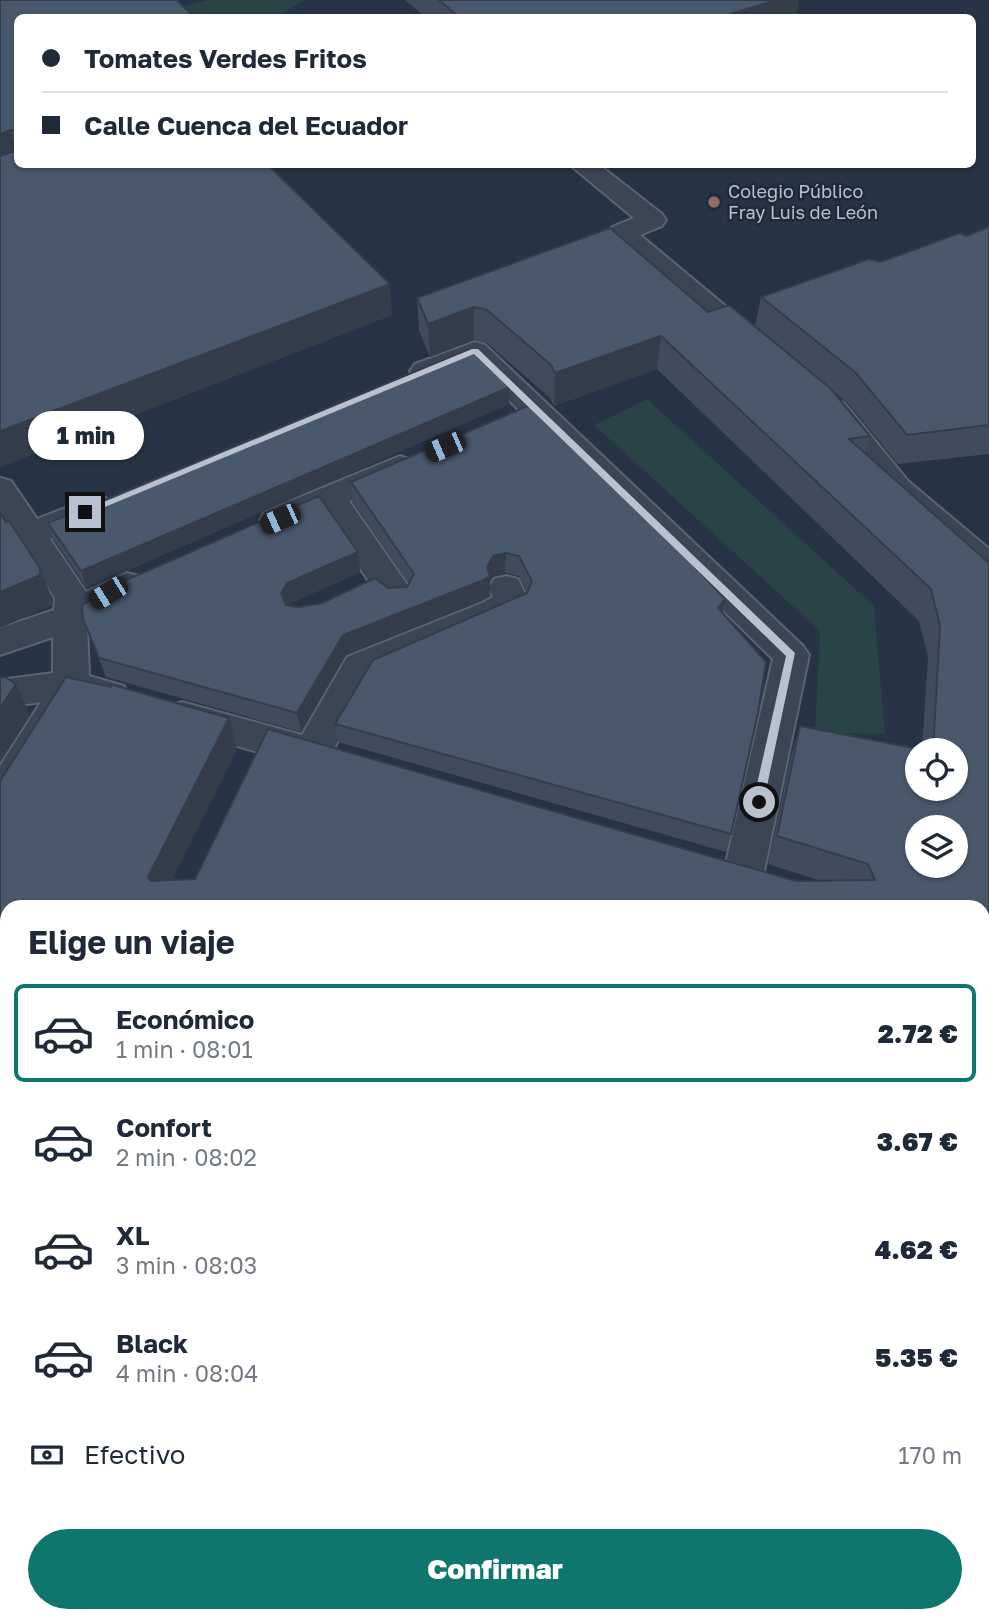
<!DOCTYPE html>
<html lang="es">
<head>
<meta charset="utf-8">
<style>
  :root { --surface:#fff; --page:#f2f2f3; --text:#1f2937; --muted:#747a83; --line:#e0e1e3; --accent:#0f766e }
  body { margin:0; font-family:"Golos Text",sans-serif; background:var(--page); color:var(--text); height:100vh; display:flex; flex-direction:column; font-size:26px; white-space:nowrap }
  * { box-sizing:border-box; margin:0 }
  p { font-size:23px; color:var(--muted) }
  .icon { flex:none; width:38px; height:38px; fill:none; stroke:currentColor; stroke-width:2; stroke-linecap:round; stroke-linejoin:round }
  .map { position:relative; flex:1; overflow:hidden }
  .panel { position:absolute; left:0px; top:900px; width:990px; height:723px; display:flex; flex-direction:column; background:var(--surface); border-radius:21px 21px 0 0; box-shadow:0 2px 5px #0004 }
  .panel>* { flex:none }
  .guide { position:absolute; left:14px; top:14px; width:962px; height:154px; border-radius:10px; box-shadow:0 2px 5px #0004; display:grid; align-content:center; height:154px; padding:0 28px; background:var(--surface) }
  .buttons { position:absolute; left:905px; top:738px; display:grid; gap:14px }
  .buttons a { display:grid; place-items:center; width:63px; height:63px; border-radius:50%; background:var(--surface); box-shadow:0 2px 5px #0004; font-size:35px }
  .end { position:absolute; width:32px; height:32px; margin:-16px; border:9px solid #b9c1ce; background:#111; box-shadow:0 0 0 4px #111 }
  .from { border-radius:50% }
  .bubble { position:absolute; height:49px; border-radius:24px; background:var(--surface); box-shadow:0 2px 5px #0004; font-size:23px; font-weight:800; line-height:49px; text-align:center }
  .car { position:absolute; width:21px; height:42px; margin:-21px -10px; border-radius:9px; box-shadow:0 0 5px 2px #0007; background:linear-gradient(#222 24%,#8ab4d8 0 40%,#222 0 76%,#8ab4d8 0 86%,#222 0) }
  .guide b { display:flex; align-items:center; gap:24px; height:66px; font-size:26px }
  .guide b+b { border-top:2px solid var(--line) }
  .guide i { width:18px; height:18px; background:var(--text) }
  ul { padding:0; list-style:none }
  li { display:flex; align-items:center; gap:21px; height:98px; margin:0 14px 10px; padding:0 14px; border:4px solid transparent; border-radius:10px }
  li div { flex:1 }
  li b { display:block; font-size:26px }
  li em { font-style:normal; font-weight:800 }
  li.on { border-color:var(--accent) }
  li>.icon { width:63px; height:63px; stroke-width:1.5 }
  h2 { padding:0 28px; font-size:32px; line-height:84px }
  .pay { display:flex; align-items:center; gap:18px; height:77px; padding:0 28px; font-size:26px }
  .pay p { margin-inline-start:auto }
  .button { display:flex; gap:14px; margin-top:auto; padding:14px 28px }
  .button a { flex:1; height:80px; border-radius:42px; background:var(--accent); color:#fff; font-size:28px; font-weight:800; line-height:80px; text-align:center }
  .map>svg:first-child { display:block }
</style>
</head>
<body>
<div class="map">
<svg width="989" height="1622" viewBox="0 0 989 1622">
  <rect width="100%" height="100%" fill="#273445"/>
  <g fill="#294346">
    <path d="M 207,0 L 305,0 L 276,17 L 170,17 L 163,11 Z"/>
    <path d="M 647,399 L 874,606 L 885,734 L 815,733 L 820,631 L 594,425 Z"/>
  </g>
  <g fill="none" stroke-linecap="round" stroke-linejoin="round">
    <g stroke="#5a6472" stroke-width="4">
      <g id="street">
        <path d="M 569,164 L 598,164 L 662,214 L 666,220 L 662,226 L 640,235 L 765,339 L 769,345 L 765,351 L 755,354 L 745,351 L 612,239 L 608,233 L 612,227 L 634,218 Z"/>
        <path d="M 475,342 L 485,345 L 803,646 L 809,655 L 763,876 L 757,888 L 743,893 L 729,888 L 723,876 L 773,659 L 471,363 L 425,380 L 415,378 L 410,371 L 415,364 Z"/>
        <path d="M 833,400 L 844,403 L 908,481 L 989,549 L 989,579 L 977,575 L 886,497 L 818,410 L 822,403 Z"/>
        <path d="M 400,456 L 411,460 L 416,467 L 411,474 L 349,501 L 408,586 L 413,595 L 408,604 L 396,607 L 384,604 L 323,513 L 276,531 L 264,528 L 260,520 L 264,512 Z"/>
        <path d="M 0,478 L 11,481 L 37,519 L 97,496 L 108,499 L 113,507 L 108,515 L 50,539 L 86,592 L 127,573 L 139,576 L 144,585 L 139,594 L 87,623 L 89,676 L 124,686 L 129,696 L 124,706 L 111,710 L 80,700 L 14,809 L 0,814 L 0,766 L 41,702 L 0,708 L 0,680 L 53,673 L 53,637 L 0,655 L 0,628 L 54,610 L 55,598 L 0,514 Z"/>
        <path d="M 506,576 L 518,579 L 529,602 L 524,611 L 373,677 L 326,763 L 313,768 L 182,730 L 169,726 L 164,716 L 169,706 L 182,702 L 302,735 L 347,657 L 482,603 L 493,597 L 489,588 L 494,579 Z"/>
        <path d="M 0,1347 L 7,1350 L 7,1400 L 0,1397 Z"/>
        <path d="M 728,1615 L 801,1615 L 804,1622 L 730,1622 Z"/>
      </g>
    </g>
    <use href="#street" fill="#3b4654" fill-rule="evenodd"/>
  </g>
  <g fill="#404c5c" fill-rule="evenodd">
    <path d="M 0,0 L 18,18 L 18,164 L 392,315 L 0,467 Z"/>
    <path d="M 405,0 L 799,0 L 796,18 L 426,18 Z"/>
    <path d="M 989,227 L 989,454 L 898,464 L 848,403 L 832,390 L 870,436 L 865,453 L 989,563 L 987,1617 L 964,1622 L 943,1615 L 984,1615 L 7,906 L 7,1320 L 0,1314 L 0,781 L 229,718 L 237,749 L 172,880 L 821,881 L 768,864 L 791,756 L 800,726 L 922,749 L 928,657 L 919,621 L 657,369 L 554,406 L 550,398 L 487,343 L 474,340 L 430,357 L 419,331 L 417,298 L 708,312 L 755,326 L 761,297 L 880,262 L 966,236 ZM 917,751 L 956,751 L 917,789 Z"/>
    <path d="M 510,387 L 509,404 L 87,588 L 54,540 L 48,523 Z"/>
    <path d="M 351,482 L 725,599 L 722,613 L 731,834 L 726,852 L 338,742 L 335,724 L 527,593 L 519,576 L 505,573 L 493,576 L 490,582 L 490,596 L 481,601 L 346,655 L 301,732 L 106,677 L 83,619 L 358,552 L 360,572 L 291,603 L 289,605 L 299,607 L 388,588 L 407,587 L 409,584 L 353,502 Z"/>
  </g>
  <g fill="#343e4b">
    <path d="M 776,0 L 799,0 L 796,18 L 718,18 Z"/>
    <path d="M 10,130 L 18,156 L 0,169 L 0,134 Z"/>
    <path d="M 390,284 L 392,315 L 0,467 L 0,431 Z"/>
    <path d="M 474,307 L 474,340 L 430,357 L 428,324 Z"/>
    <path d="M 661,336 L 657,369 L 554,406 L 555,373 Z"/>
    <path d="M 510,387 L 509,404 L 87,588 L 81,571 Z"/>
    <path d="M 358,552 L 360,572 L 291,603 L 285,613 L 281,593 L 287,583 Z"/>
    <path d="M 506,553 L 505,573 L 493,576 L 490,582 L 490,596 L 481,601 L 346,655 L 301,732 L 297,713 L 343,635 L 487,567 L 493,556 Z"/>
    <path d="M 40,568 L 52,599 L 52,605 L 0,628 L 0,592 Z"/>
    <path d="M 725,599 L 721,619 L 718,608 Z"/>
    <path d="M 16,684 L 30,715 L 0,762 L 0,708 Z"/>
    <path d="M 229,718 L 237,749 L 160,905 L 148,877 Z"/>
  </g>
  <g fill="#4a586b" stroke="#343e4b" stroke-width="2" fill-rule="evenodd">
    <path d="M 0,0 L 177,0 L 195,18 L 18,18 L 18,131 L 10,130 L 0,134 Z"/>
    <path d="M 439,0 L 776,0 L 718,18 L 460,18 Z"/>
    <path d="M 18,150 L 18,164 L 267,164 L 390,284 L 0,431 L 0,156 Z"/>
    <path d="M 989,227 L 989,425 L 907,435 L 856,373 L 761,297 L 869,259 L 880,262 L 960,233 L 966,236 Z"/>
    <path d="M 610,228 L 708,312 L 729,305 L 830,388 L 870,436 L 849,439 L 989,563 L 989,1571 L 987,1617 L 981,1615 L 984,1615 L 984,906 L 7,906 L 7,1312 L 0,1310 L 0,1293 L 2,1290 L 0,1289 L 0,781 L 66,677 L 111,687 L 110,684 L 229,718 L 148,877 L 151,881 L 195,879 L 268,729 L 796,881 L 875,880 L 868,864 L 777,836 L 800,726 L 929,751 L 917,751 L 917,789 L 956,789 L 956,751 L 933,751 L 940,626 L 931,589 L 661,336 L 555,373 L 551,365 L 487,310 L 474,307 L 428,324 L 417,298 ZM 917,828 L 956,828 L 956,866 L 917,866 Z"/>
    <path d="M 470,349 L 510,387 L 81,571 L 48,523 Z"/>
    <path d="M 530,405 L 661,530 L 725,599 L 718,608 L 766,662 L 758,713 L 731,834 L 335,724 L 373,660 L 527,593 L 532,581 L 519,556 L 506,553 L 493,556 L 487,567 L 490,576 L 481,581 L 343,635 L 297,713 L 99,658 L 83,619 L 82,605 L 115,585 L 319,496 L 358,552 L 287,583 L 281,593 L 286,605 L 299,607 L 322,603 L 375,578 L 388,588 L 407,587 L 414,574 L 351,482 Z"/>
    <path d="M 0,513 L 6,522 L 9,521 L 40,568 L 40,575 L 0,592 Z"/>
    <path d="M 5,677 L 16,684 L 0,708 L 0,678 Z"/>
    <path d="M 0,1432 L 7,1434 L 7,1615 L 556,1615 L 576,1622 L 0,1622 Z"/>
  </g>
  <path fill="#b9c1ce" d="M 472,349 L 478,349 L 795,653 L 763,805 L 755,805 L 753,802 L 786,656 L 474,354 L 88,514 L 80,512 Z"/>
  <circle fill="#8d6e63" stroke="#202b3a" stroke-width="2.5" cx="714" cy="202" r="7"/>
  <g text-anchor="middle" stroke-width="5" stroke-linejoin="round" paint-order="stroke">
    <g font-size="18" fill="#b9c1ce" stroke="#202b3a" text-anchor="start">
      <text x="728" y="198">Colegio Público<tspan x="728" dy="21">Fray Luis de León</tspan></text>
    </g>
  </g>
</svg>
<div class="buttons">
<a><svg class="icon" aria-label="locate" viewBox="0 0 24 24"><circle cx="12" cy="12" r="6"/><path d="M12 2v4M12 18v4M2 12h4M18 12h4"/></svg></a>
<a><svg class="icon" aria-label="layers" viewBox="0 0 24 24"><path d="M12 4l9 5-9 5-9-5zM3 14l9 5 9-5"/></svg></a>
</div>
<i class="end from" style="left:759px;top:802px"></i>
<i class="end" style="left:85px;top:512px"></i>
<div class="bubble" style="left:28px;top:411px;width:116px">1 min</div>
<i class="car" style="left:445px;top:447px;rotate:247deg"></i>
<i class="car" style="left:280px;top:519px;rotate:246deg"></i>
<i class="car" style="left:108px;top:593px;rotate:238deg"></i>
<div class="guide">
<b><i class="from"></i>Tomates Verdes Fritos</b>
<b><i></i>Calle Cuenca del Ecuador</b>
</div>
<section class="panel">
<h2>Elige un viaje</h2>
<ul>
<li class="on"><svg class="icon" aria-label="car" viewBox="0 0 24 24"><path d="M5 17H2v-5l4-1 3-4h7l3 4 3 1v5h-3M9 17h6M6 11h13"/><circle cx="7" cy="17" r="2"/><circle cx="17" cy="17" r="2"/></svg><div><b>Económico</b><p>1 min · 08:01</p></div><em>2.72 €</em></li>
<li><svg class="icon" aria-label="car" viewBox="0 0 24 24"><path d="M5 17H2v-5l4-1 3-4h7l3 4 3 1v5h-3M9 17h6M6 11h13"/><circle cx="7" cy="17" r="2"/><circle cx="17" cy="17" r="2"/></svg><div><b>Confort</b><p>2 min · 08:02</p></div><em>3.67 €</em></li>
<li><svg class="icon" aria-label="car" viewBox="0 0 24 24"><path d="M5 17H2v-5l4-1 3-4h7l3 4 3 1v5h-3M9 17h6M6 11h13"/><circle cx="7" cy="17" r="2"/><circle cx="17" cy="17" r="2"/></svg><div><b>XL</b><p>3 min · 08:03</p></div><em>4.62 €</em></li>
<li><svg class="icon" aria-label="car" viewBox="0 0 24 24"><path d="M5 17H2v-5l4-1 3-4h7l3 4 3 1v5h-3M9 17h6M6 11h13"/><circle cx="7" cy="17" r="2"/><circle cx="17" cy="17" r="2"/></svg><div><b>Black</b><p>4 min · 08:04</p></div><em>5.35 €</em></li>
</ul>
<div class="pay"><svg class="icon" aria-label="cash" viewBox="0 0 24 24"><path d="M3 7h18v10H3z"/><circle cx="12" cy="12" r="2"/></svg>Efectivo<p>170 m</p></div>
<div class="button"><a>Confirmar</a></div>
</section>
</div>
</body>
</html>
